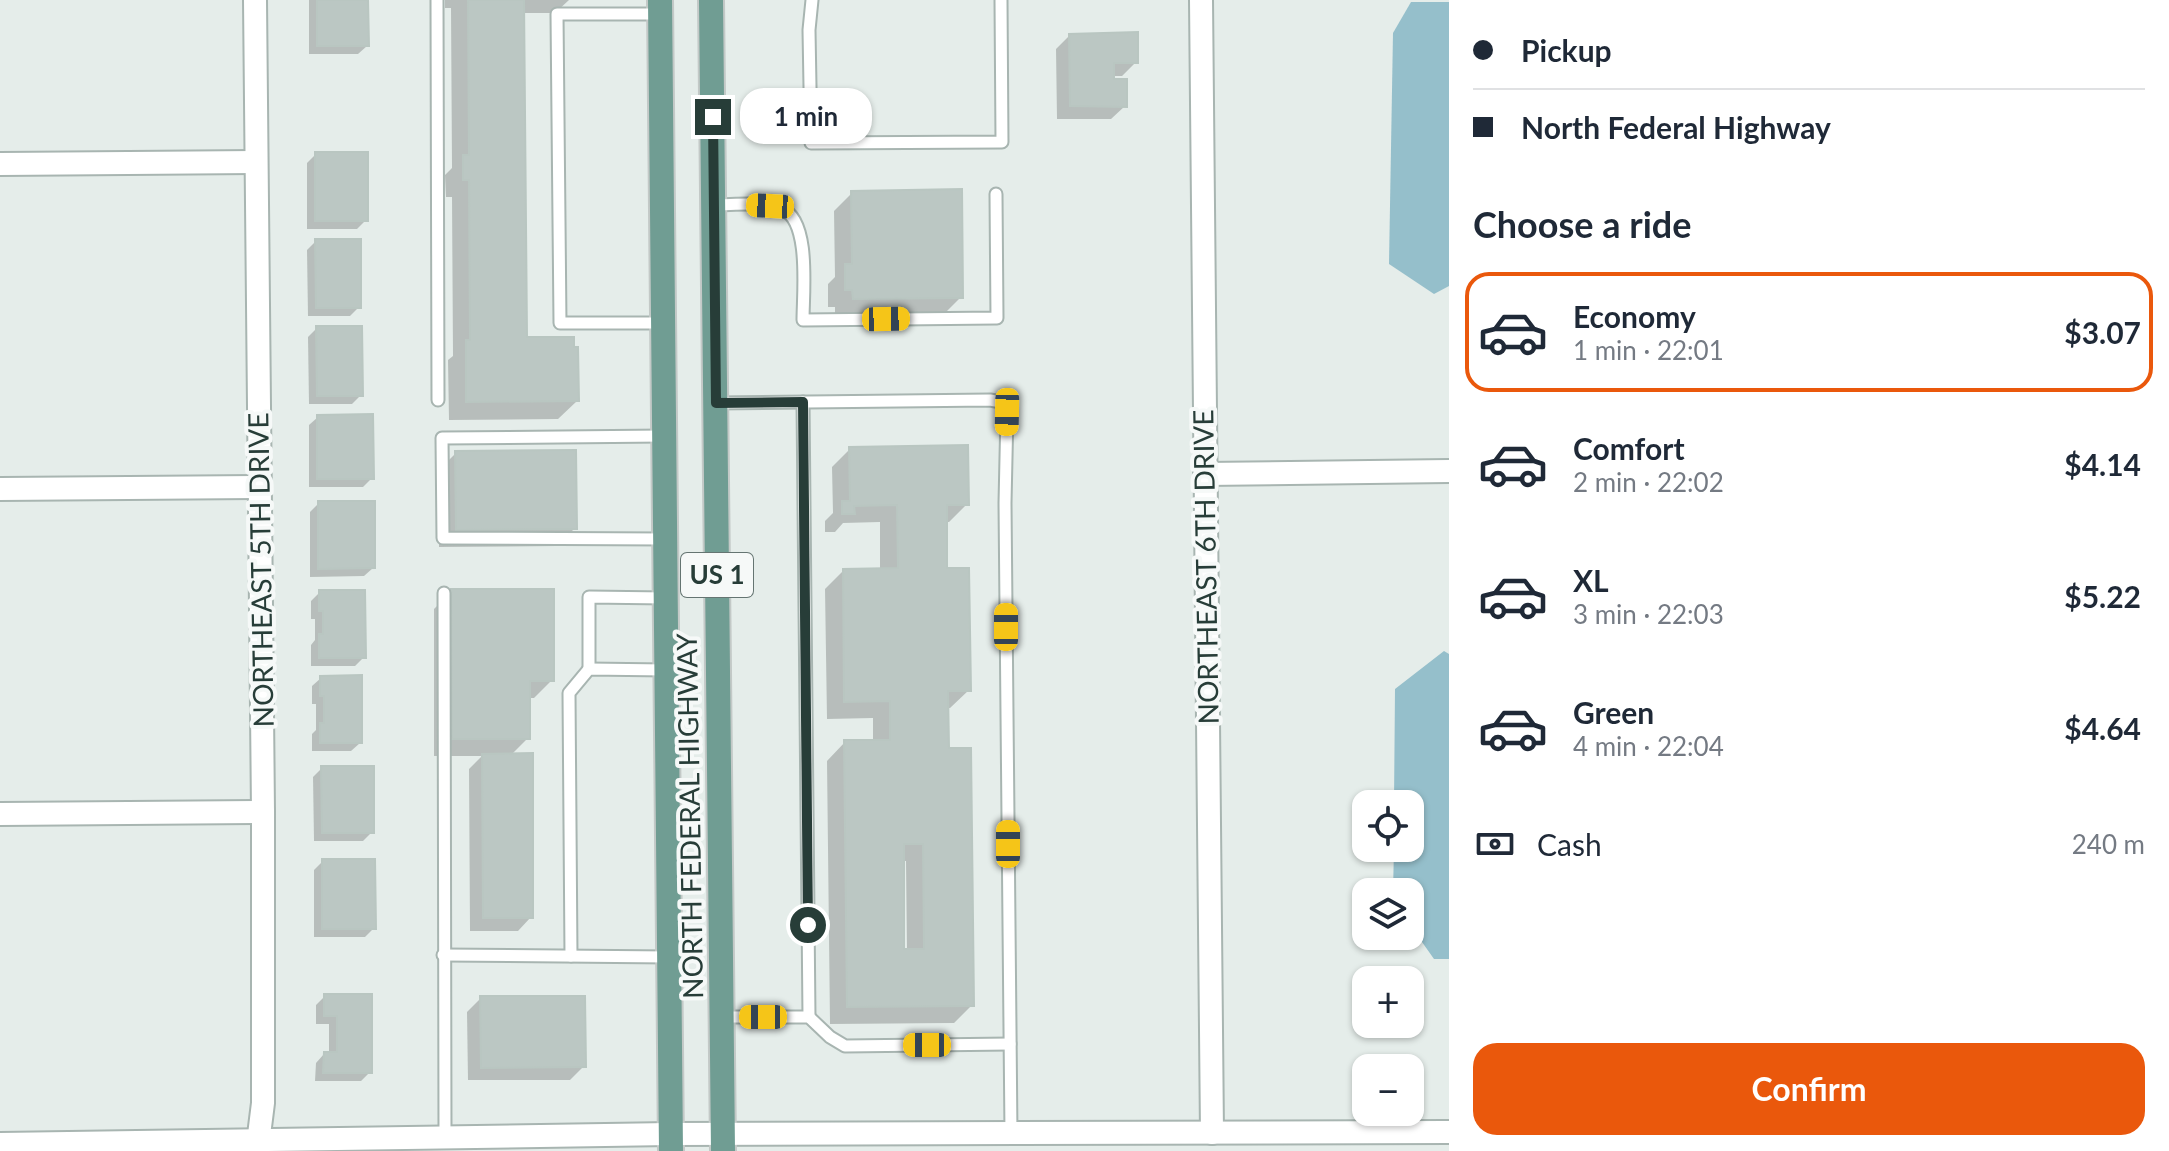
<!DOCTYPE html>
<html lang="en">
<head>
<meta charset="utf-8">
<style>
  :root { --surface:#fff; --page:#f6f6f7; --text:#1f2937; --muted:#747a83; --line:#e0e1e3; --accent:#ea580c }
  body { margin:0; font-family:Lato,sans-serif; background:var(--page); color:var(--text); height:100vh; display:flex; flex-direction:column; font-size:30px; white-space:nowrap }
  * { box-sizing:border-box; margin:0 }
  p { font-size:26px; color:var(--muted) }
  .icon { flex:none; width:44px; height:44px; fill:none; stroke:currentColor; stroke-width:2; stroke-linecap:round; stroke-linejoin:round }
  .map { position:relative; flex:1; overflow:hidden }
  .panel { display:flex; flex-direction:column; background:var(--surface); width:720px }
  .panel>* { flex:none }
  .banner { display:grid; align-content:center; height:176px; padding:0 24px; background:var(--surface) }
  .controls { position:absolute; left:1352px; top:790px; display:grid; gap:16px }
  .controls a { display:grid; place-items:center; width:72px; height:72px; border-radius:16px; background:var(--surface); box-shadow:0 2px 6px #0004; font-size:40px }
  .end { position:absolute; width:36px; height:36px; margin:-18px; border:10px solid #273d38; background:#fff; box-shadow:0 0 0 4px #fff }
  .from { border-radius:50% }
  .bubble { position:absolute; height:56px; border-radius:24px; background:var(--surface); box-shadow:0 2px 6px #0004; font-size:26px; font-weight:700; line-height:56px; text-align:center }
  .car { position:absolute; width:24px; height:48px; margin:-24px -12px; border-radius:10px; box-shadow:0 0 6px 2px #0007; background:linear-gradient(#f5c518 24%,#345 0 40%,#f5c518 0 76%,#345 0 86%,#f5c518 0) }
  .banner b { display:flex; align-items:center; gap:28px; height:76px; font-size:30px }
  .banner b+b { border-top:2px solid var(--line) }
  .banner i { width:20px; height:20px; background:var(--text) }
  ul { padding:0; list-style:none }
  li { display:flex; align-items:center; gap:24px; height:120px; margin:0 16px 12px; padding:0 8px; border:4px solid transparent; border-radius:24px }
  li div { flex:1 }
  li b { display:block; font-size:30px }
  li em { font-style:normal; font-weight:700 }
  li.active { border-color:var(--accent) }
  li>.icon { width:72px; height:72px; stroke-width:1.5 }
  h2 { padding:0 24px; font-size:36px; line-height:96px }
  .pay { display:flex; align-items:center; gap:20px; height:88px; padding:0 24px; font-size:30px }
  .pay p { margin-inline-start:auto }
  .button { display:flex; gap:16px; margin-top:auto; padding:16px 24px }
  .button a { flex:1; height:92px; border-radius:24px; background:var(--accent); color:#fff; font-size:32px; font-weight:700; line-height:92px; text-align:center }
  main { display:flex; flex:1; min-height:0 }
  .map>svg:first-child { display:block }
</style>
</head>
<body>
<main>
<div class="map">
<svg width="1449" height="1151" viewBox="0 0 1449 1151">
  <rect width="100%" height="100%" fill="#e5edea"/>
  <g fill="#95bfcb">
    <path d="M 1411,2 L 1449,2 L 1449,286 L 1434,294 L 1389,264 L 1393,33 Z"/>
    <path d="M 1444,651 L 1449,654 L 1449,959 L 1434,959 L 1410,925 L 1410,892 L 1393,892 L 1394,848 L 1410,848 L 1410,804 L 1394,804 L 1395,689 Z"/>
  </g>
  <g fill="#0003" fill-rule="evenodd">
    <path d="M 309,0 L 366,0 L 367,46 L 358,54 L 309,54 Z"/>
    <path d="M 445,0 L 569,0 L 555,13 L 522,13 L 525,339 L 577,401 L 558,419 L 449,420 L 448,360 L 453,356 L 452,197 L 446,197 L 445,175 L 452,168 L 451,8 L 445,8 Z"/>
    <path d="M 1069,36 L 1136,62 L 1122,76 L 1112,76 L 1125,106 L 1111,119 L 1057,119 L 1056,49 Z"/>
    <path d="M 316,154 L 366,220 L 357,229 L 307,229 L 307,163 Z"/>
    <path d="M 852,193 L 961,297 L 943,315 L 835,317 L 835,307 L 828,307 L 828,284 L 835,277 L 834,211 Z"/>
    <path d="M 316,241 L 359,307 L 350,316 L 308,316 L 307,250 Z"/>
    <path d="M 317,328 L 361,395 L 352,404 L 309,404 L 308,337 Z"/>
    <path d="M 318,417 L 372,478 L 363,487 L 309,487 L 309,425 Z"/>
    <path d="M 850,449 L 967,504 L 949,522 L 945,522 L 945,570 L 969,690 L 950,708 L 947,708 L 947,750 L 972,1005 L 954,1023 L 830,1024 L 827,761 L 845,742 L 873,742 L 873,718 L 827,719 L 825,589 L 843,571 L 880,571 L 880,522 L 843,523 L 835,532 L 825,532 L 825,521 L 833,513 L 832,467 ZM 902,861 L 906,861 L 907,951 L 902,951 Z"/>
    <path d="M 456,453 L 575,528 L 557,546 L 439,547 L 438,471 Z"/>
    <path d="M 319,503 L 373,568 L 364,576 L 310,577 L 310,512 Z"/>
    <path d="M 452,591 L 552,680 L 534,698 L 528,698 L 528,738 L 511,755 L 531,917 L 518,931 L 470,931 L 469,769 L 482,756 L 434,756 L 434,609 Z"/>
    <path d="M 320,592 L 364,657 L 355,666 L 311,666 L 311,645 L 315,640 L 315,619 L 311,619 L 311,601 Z"/>
    <path d="M 321,678 L 360,743 L 351,751 L 312,751 L 312,734 L 316,730 L 316,704 L 312,704 L 312,686 Z"/>
    <path d="M 322,768 L 372,832 L 363,841 L 314,841 L 313,777 Z"/>
    <path d="M 323,861 L 374,928 L 365,937 L 314,937 L 314,870 Z"/>
    <path d="M 325,996 L 370,996 L 370,1072 L 361,1081 L 315,1081 L 316,1063 L 324,1054 L 329,1054 L 329,1024 L 316,1024 L 316,1005 Z"/>
    <path d="M 481,998 L 584,1066 L 570,1080 L 468,1080 L 467,1012 Z"/>
  </g>
  <g fill="#bbc7c3" stroke="#b9c6c1" stroke-width="2" fill-rule="evenodd">
    <path d="M 317,0 L 368,0 L 369,46 L 317,46 Z"/>
    <path d="M 468,0 L 524,0 L 527,337 L 574,337 L 574,347 L 578,347 L 579,401 L 466,402 L 466,340 L 470,340 L 469,180 L 463,180 L 463,155 L 469,155 Z"/>
    <path d="M 1138,32 L 1138,63 L 1114,63 L 1114,79 L 1127,79 L 1127,107 L 1070,106 L 1069,34 Z"/>
    <rect x="315" y="152" width="53" height="69"/>
    <path d="M 962,189 L 963,298 L 853,299 L 852,290 L 845,290 L 845,264 L 852,264 L 851,191 Z"/>
    <path d="M 315,239 L 361,239 L 361,308 L 316,308 Z"/>
    <path d="M 316,326 L 362,326 L 363,396 L 317,396 Z"/>
    <path d="M 373,414 L 374,479 L 317,479 L 317,415 Z"/>
    <path d="M 968,445 L 969,505 L 947,505 L 947,568 L 969,568 L 971,691 L 948,691 L 949,748 L 971,748 L 974,1006 L 847,1007 L 844,740 L 890,740 L 890,701 L 844,702 L 843,569 L 898,568 L 897,505 L 854,506 L 855,514 L 842,514 L 842,501 L 850,501 L 849,447 ZM 904,844 L 923,844 L 924,949 L 904,949 Z"/>
    <path d="M 576,450 L 577,529 L 456,530 L 455,451 Z"/>
    <path d="M 318,501 L 375,501 L 375,568 L 318,569 Z"/>
    <path d="M 451,589 L 554,589 L 554,681 L 530,681 L 530,739 L 452,739 Z"/>
    <path d="M 319,590 L 365,590 L 366,658 L 319,658 L 319,634 L 323,634 L 323,611 L 319,611 Z"/>
    <path d="M 362,675 L 362,743 L 320,743 L 320,723 L 324,723 L 324,696 L 320,696 L 320,676 Z"/>
    <path d="M 533,753 L 533,918 L 483,918 L 482,754 Z"/>
    <path d="M 321,766 L 374,766 L 374,833 L 322,833 Z"/>
    <path d="M 322,859 L 375,859 L 376,929 L 322,929 Z"/>
    <path d="M 324,994 L 372,994 L 372,1073 L 323,1073 L 324,1052 L 337,1052 L 337,1016 L 324,1016 Z"/>
    <path d="M 480,996 L 585,996 L 586,1067 L 481,1068 Z"/>
  </g>
  <g fill="none" stroke-linecap="round" stroke-linejoin="round">
    <g stroke="#a8b5b1" stroke-width="15">
      <g id="service">
        <path d="M 437,0 L 438,400"/>
        <path d="M 812,0 L 809,30 L 811,143 L 1002,142 L 1001,0"/>
        <path d="M 661,14 L 557,14 L 560,323 L 663,323"/>
        <path d="M 714,205 C 735,205 762,201 782,209 C 811,220 803,293 803,320 L 997,318 L 996,194"/>
        <path d="M 803,402 L 809,1017"/>
        <path d="M 716,403 L 990,400 L 1001,402 L 1007,412 L 1005,503 L 1011,1134"/>
        <path d="M 664,436 L 442,438 L 443,538 L 665,539"/>
        <path d="M 444,593 L 445,1136"/>
        <path d="M 589,669 L 589,597 L 666,598"/>
        <path d="M 443,955 L 669,957"/>
        <path d="M 571,956 L 569,693 L 589,669 L 666,670"/>
        <path d="M 722,1017 L 809,1017 L 830,1037 L 845,1046 L 1010,1044"/>
      </g>
    </g>
    <g stroke="#a8b5b1" stroke-width="26">
      <g id="minor">
        <path d="M 255,0 L 263,812 L 263,1103 L 257,1151"/>
        <path d="M 1201,0 L 1212,1133"/>
        <path d="M 0,164 L 256,162"/>
        <path d="M 1205,474 L 1449,471"/>
        <path d="M 0,489 L 260,487"/>
        <path d="M 0,814 L 263,812"/>
        <path d="M 0,1144 L 670,1134 L 1449,1132"/>
      </g>
    </g>
    <g stroke="#c3c9c7" stroke-width="28">
      <g id="primary">
        <path d="M 660,0 L 671,1151"/>
        <path d="M 711,0 L 723,1151"/>
      </g>
    </g>
    <use href="#service" stroke="#fff" stroke-width="11"/>
    <use href="#minor" stroke="#fff" stroke-width="22"/>
    <use href="#primary" stroke="#709d93" stroke-width="24"/>
  </g>
  <g fill="none" stroke-linecap="round" stroke-linejoin="round">
    <path stroke="#273d38" stroke-width="10" d="M 713,117 L 716,403 L 803,402 L 808,925"/>
  </g>
  <g text-anchor="middle" stroke-width="8" stroke-linejoin="round" paint-order="stroke">
    <rect fill="#f6f9f8" stroke="#657572" stroke-width="2" x="681" y="553" width="72" height="44" rx="6"/>
    <g font-size="26" font-weight="bold" fill="#273d38">
      <text x="717" y="584">US 1</text>
    </g>
    <g font-size="28" fill="#273d38" stroke="#f6f9f8">
      <text transform="translate(1206 567) rotate(-91)" y="10">NORTHEAST 6TH DRIVE</text>
      <text transform="translate(261 570) rotate(-91)" y="10">NORTHEAST 5TH DRIVE</text>
      <text transform="translate(690 816) rotate(-91)" y="10">NORTH FEDERAL HIGHWAY</text>
    </g>
  </g>
</svg>
<div class="controls">
<a><svg class="icon" aria-label="locate" viewBox="0 0 24 24"><circle cx="12" cy="12" r="6"/><path d="M12 2v4M12 18v4M2 12h4M18 12h4"/></svg></a>
<a><svg class="icon" aria-label="layers" viewBox="0 0 24 24"><path d="M12 4l9 5-9 5-9-5zM3 14l9 5 9-5"/></svg></a>
<a>+</a>
<a>−</a>
</div>
<i class="end from" style="left:808px;top:925px"></i>
<i class="end" style="left:713px;top:117px"></i>
<div class="bubble" style="left:740px;top:88px;width:132px">1 min</div>
<i class="car" style="left:770px;top:206px;rotate:273deg"></i>
<i class="car" style="left:886px;top:319px;rotate:89deg"></i>
<i class="car" style="left:1007px;top:412px;rotate:181deg"></i>
<i class="car" style="left:1006px;top:627px;rotate:0deg"></i>
<i class="car" style="left:1008px;top:844px;rotate:0deg"></i>
<i class="car" style="left:763px;top:1017px;rotate:270deg"></i>
<i class="car" style="left:927px;top:1045px;rotate:270deg"></i>
</div>
<section class="panel">
<div class="banner">
<b><i class="from"></i>Pickup</b>
<b><i></i>North Federal Highway</b>
</div>
<h2>Choose a ride</h2>
<ul>
<li class="active"><svg class="icon" aria-label="car" viewBox="0 0 24 24"><path d="M5 17H2v-5l4-1 3-4h7l3 4 3 1v5h-3M9 17h6M6 11h13"/><circle cx="7" cy="17" r="2"/><circle cx="17" cy="17" r="2"/></svg><div><b>Economy</b><p>1 min · 22:01</p></div><em>$3.07</em></li>
<li><svg class="icon" aria-label="car" viewBox="0 0 24 24"><path d="M5 17H2v-5l4-1 3-4h7l3 4 3 1v5h-3M9 17h6M6 11h13"/><circle cx="7" cy="17" r="2"/><circle cx="17" cy="17" r="2"/></svg><div><b>Comfort</b><p>2 min · 22:02</p></div><em>$4.14</em></li>
<li><svg class="icon" aria-label="car" viewBox="0 0 24 24"><path d="M5 17H2v-5l4-1 3-4h7l3 4 3 1v5h-3M9 17h6M6 11h13"/><circle cx="7" cy="17" r="2"/><circle cx="17" cy="17" r="2"/></svg><div><b>XL</b><p>3 min · 22:03</p></div><em>$5.22</em></li>
<li><svg class="icon" aria-label="car" viewBox="0 0 24 24"><path d="M5 17H2v-5l4-1 3-4h7l3 4 3 1v5h-3M9 17h6M6 11h13"/><circle cx="7" cy="17" r="2"/><circle cx="17" cy="17" r="2"/></svg><div><b>Green</b><p>4 min · 22:04</p></div><em>$4.64</em></li>
</ul>
<div class="pay"><svg class="icon" aria-label="cash" viewBox="0 0 24 24"><path d="M3 7h18v10H3z"/><circle cx="12" cy="12" r="2"/></svg>Cash<p>240 m</p></div>
<div class="button"><a>Confirm</a></div>
</section>
</main>
</body>
</html>
